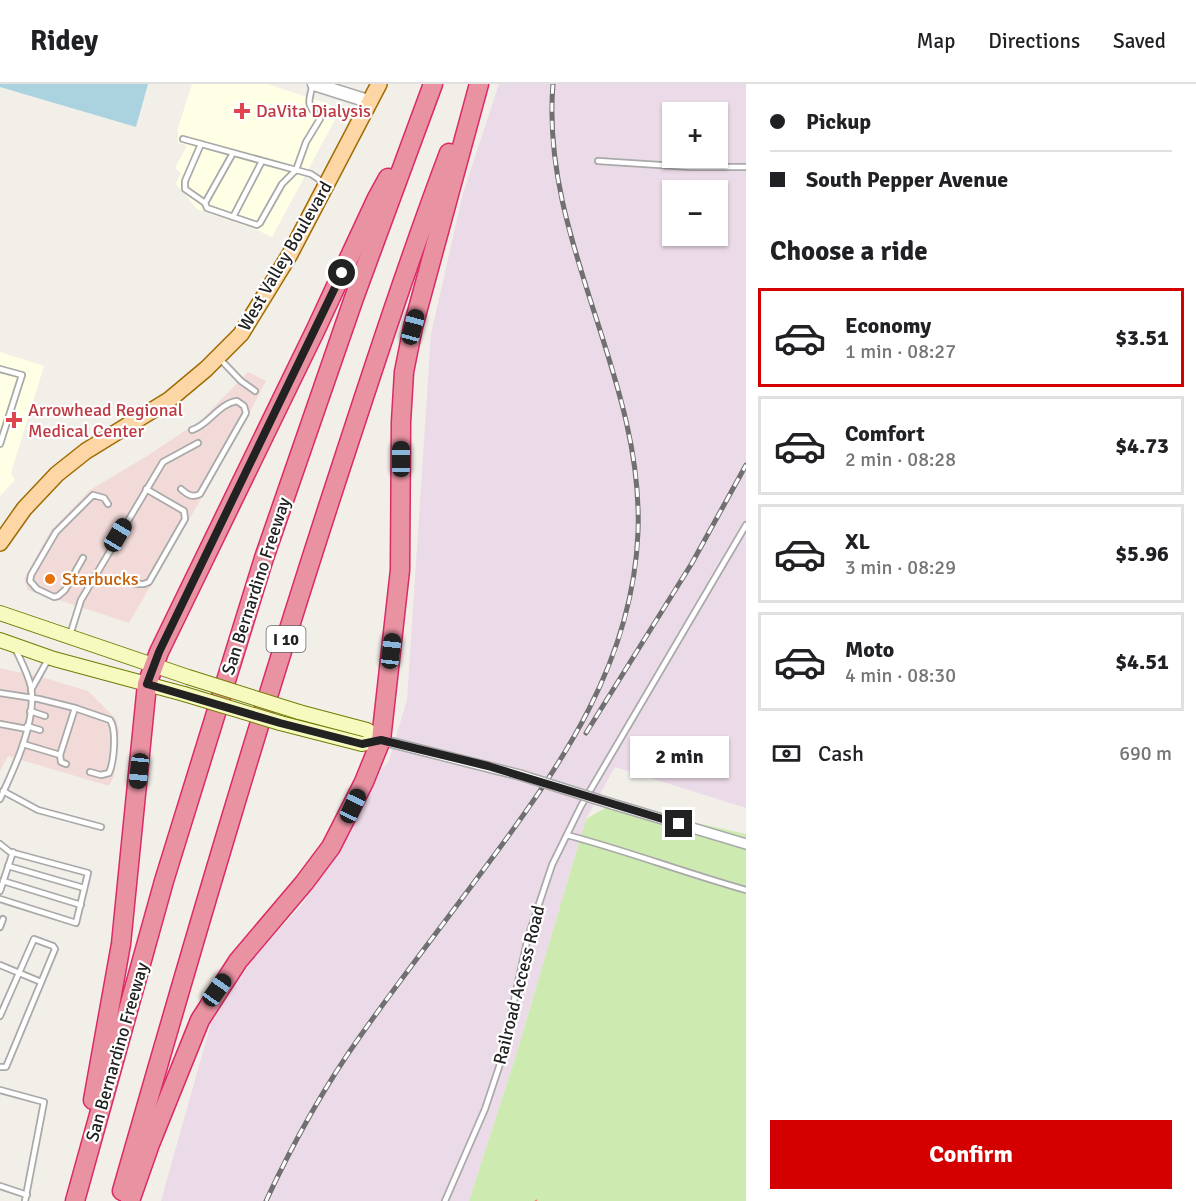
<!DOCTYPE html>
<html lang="en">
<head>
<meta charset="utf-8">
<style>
  :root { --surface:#fff; --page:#f6f6f6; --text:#202124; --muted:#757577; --line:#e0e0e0; --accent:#d40000 }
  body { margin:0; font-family:Signika,sans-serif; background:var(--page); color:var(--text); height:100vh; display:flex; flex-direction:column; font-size:22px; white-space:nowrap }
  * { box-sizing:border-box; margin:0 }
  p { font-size:20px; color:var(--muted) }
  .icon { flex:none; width:33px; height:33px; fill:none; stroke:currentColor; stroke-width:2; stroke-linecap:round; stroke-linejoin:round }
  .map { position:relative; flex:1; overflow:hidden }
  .sheet { display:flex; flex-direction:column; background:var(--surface); width:450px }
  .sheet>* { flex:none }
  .banner { display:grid; align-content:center; height:132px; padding:0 24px; background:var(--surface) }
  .tools { position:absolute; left:662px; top:18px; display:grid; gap:12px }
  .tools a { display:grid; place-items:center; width:66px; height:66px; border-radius:0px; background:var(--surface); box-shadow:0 2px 4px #0004; font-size:30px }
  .end { position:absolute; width:27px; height:27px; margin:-14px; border:8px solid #222; background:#fff; box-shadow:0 0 0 3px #fff }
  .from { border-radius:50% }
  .bubble { position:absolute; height:42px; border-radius:0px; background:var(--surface); box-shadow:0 2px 4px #0004; font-size:20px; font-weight:700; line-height:42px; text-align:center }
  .car { position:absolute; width:18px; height:36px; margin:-18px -9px; border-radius:8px; box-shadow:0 0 4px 2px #0007; background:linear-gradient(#222 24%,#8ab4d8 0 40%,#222 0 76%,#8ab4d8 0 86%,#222 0) }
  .banner b { display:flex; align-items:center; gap:21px; height:57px; font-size:22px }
  .banner b+b { border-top:2px solid var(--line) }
  .banner i { width:15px; height:15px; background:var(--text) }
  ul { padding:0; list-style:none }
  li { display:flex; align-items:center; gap:18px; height:99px; margin:0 12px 9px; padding:0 12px; border:3px solid var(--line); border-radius:0px }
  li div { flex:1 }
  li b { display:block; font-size:22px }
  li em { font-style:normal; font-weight:700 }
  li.current { border-color:var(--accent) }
  li>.icon { width:54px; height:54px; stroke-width:1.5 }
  h2 { padding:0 24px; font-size:27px; line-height:72px }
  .pay { display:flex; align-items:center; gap:15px; height:66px; padding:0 24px; font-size:22px }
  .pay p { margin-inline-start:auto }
  .action { display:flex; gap:12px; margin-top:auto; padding:12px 24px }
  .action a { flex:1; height:69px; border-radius:0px; background:var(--accent); color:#fff; font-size:24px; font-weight:700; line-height:69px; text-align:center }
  header { display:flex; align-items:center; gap:36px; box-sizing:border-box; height:84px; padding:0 30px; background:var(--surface); border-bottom:2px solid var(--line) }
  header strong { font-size:28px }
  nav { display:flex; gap:33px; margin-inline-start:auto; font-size:21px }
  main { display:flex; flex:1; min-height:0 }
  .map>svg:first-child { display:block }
</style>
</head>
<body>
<header>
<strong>Ridey</strong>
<nav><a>Map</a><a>Directions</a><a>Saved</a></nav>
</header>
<main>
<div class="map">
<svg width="746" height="1117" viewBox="0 0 746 1117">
  <rect width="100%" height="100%" fill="#f2efe9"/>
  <g fill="#f2dad9">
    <path d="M 248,288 L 266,297 L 234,358 L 129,539 L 28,506 L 24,495 L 51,446 L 90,406 L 147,372 L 201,336 Z"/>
    <path d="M 0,584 L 45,594 L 88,607 L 116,635 L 119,646 L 114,692 L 109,702 L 8,672 L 0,687 Z"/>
  </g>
  <path fill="#ebdbe8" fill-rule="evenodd" d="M 499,0 L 746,0 L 746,724 L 615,683 L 586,735 L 517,968 L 469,1117 L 161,1117 L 211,939 L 254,873 L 301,822 L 341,763 L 382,684 L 388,679 L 407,616 L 431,250 L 463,109 ZM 672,28 L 717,28 L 717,74 L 672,74 ZM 672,106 L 717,106 L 717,152 L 672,152 Z"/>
  <g fill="#ffffe5">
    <path d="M 192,0 L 267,0 L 329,20 L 337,32 L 272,153 L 257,146 L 197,125 L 176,100 L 181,89 L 175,84 L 187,62 L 178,58 L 178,44 Z"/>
    <path d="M 0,268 L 44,282 L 11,389 L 15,396 L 0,412 Z"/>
  </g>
  <path fill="#cdebb0" d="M 612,720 L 746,750 L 746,1117 L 469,1117 L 517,968 L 586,735 Z"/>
  <path fill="#aad3df" d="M 0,0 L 148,0 L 136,43 L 0,3 Z"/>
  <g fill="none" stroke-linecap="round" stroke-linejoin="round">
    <g stroke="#a9a9a9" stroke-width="8">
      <g id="service">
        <path d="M 313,0 C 308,19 306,20 320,35 L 306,58 L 296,86 L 311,90 L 323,98"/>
        <path d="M 183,55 L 296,86"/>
        <path d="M 201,60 L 185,97 L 185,105 L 205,119"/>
        <path d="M 233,69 L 205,119 L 207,124 L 257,141 L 260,139 L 282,100 L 296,86"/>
        <path d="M 598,77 L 690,83 L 746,83"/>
        <path d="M 233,133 L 262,77"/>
        <path d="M 220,275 L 241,297 L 255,307"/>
        <path d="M 0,285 L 22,291 L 0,360"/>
        <path d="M 181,405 C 188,411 192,414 200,410 L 246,329 L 244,322 L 237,317 C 218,320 210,340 192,346"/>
        <path d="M 83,474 L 65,506 L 58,512 L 54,513 L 37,505 L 30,497 L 31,491 L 56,448 L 93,411 L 104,414 L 108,420"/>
        <path d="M 136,500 L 144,500 L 149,498 L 185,435 L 184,427 L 146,405"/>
        <path d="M 70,551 L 81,516 L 163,378 L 198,359"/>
        <path d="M 31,606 L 46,579 L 51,577"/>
        <path d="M 0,609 L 39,615 L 75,624 L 60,671 L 23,660"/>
        <path d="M 75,624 L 110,636 C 117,646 114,678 109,689 L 101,691 L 90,688"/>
        <path d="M 30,627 L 45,632"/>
        <path d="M 0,640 L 27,645"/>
        <path d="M 27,642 L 40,646"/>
        <path d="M 60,671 L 61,678 L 66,680"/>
        <path d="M 3,707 L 38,726 L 101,743"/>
        <path d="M 0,715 C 14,685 37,637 31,603 C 28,590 21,577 15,564"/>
        <path d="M 567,751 C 627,767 686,789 746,806"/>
        <path d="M 0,760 L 10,768 L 88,789 L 76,839 L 0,815"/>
        <path d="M 8,782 L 84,804"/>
        <path d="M 3,797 L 81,821"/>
        <path d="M 0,807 L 13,768"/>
        <path d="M 0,843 L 3,835"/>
        <path d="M 0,881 L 41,898"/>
        <path d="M 0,932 L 34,855 L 53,862 L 55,865 L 6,983 L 0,983"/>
        <path d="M 0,1006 L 44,1018 L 25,1117"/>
        <path d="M 0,1102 L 27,1111"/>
        <path d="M 445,1117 L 485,1025 L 500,980 L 528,853 L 552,781 L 581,722 L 746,441"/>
      </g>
    </g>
    <g stroke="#a9a9a9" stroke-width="12">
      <g id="minor">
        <path d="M 381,656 L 520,691"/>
        <path d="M 612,720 L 746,760"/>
      </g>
    </g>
    <g stroke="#a9a9a9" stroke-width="15">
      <path id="tertiary" d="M 314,0 L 371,18"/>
    </g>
    <g stroke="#707d05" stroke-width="16">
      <g id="secondary">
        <path d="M 0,529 L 188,593"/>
        <path d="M 0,556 L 54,575 L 184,610"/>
        <path d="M 299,628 L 367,646 L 381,656"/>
        <path d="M 280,639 L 362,660 L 381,656"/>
      </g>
    </g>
    <g stroke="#a06b00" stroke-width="18">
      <path id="primary" d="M 0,459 L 24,425 L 57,390 L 86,367 L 169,316 L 206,285 L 241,250 L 290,170 L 379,0"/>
    </g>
    <g stroke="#dc2a67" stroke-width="21">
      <g id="motorway">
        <path d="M 93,1016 L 121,860 L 147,600 L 159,568 L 316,245 L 377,114 L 388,94"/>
        <path d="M 122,1107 C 191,866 261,627 339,389 C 374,282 409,175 449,69"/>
        <path d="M 75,1117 L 164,797 L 264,474 L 354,214 L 433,0"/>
        <path d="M 130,1117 L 150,1060 L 200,936 L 238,877 L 304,799 L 331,763 L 364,698 L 381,656 L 400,486 L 401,338 L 404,288 L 413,243 L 479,0"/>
      </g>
    </g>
    <path stroke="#fa8072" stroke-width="1.5" stroke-dasharray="3 3" stroke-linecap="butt" d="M 535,1117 L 537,1116"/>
    <use href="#service" stroke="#fff" stroke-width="4.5"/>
    <use href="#minor" stroke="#fff" stroke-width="9"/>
    <use href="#tertiary" stroke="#fff" stroke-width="12"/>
    <use href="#secondary" stroke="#f7fabf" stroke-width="14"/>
    <use href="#primary" stroke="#fcd6a4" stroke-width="15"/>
    <use href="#motorway" stroke="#e892a2" stroke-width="18"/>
    <g stroke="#707070" stroke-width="5">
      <g id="rail">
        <path d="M 586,649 L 692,479 L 746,381"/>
        <path d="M 266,1117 C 293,1059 324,1003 361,951 C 402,893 445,838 487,781 C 562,680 633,578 638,448 C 644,292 540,156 553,0"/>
      </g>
    </g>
    <use href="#rail" stroke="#fff" stroke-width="3" stroke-dasharray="9" stroke-linecap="butt"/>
    <g stroke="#a9a9a9" stroke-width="12" stroke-linecap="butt">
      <path id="minor-bridge" d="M 520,691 L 612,720"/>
    </g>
    <g stroke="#707d05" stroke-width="16" stroke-linecap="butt">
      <g id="secondary-bridge">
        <path d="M 188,593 L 299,628"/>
        <path d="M 184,610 L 280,639"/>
      </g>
    </g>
    <use href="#minor-bridge" stroke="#fff" stroke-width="9"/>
    <use href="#secondary-bridge" stroke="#f7fabf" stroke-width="14"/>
  </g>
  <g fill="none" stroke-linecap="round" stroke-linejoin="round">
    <path stroke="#222" stroke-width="8" d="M 342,189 L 159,568 L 147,600 L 280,639 L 362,660 L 381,656 L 488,682 L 679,740"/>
  </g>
  <g fill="#e0444e" stroke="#fff" stroke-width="2">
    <path d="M239 18h6v6h6v6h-6v6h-6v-6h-6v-6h6z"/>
    <path d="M11 327h6v6h6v6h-6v6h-6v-6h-6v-6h6z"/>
  </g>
  <circle fill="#e8710a" stroke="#fff" stroke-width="2" cx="50" cy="495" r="6"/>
  <g text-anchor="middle" stroke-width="4.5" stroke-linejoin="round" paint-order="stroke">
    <rect fill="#fff" stroke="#646464" stroke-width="1.5" x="266.5" y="542" width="39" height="26" rx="4.5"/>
    <g font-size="16" font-weight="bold" fill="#222">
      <text x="286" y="561">I 10</text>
    </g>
    <g font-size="18" fill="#be3a42" stroke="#fff" text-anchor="start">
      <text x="256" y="33">DaVita Dialysis</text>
      <text x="28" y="332">Arrowhead Regional<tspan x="28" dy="21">Medical Center</tspan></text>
    </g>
    <g font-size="18" fill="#222" stroke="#fff">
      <text transform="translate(285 172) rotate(-60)" y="6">West Valley Boulevard</text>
      <text transform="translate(256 502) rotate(-72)" y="6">San Bernardino Freeway</text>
      <text transform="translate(519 901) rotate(-76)" y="6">Railroad Access Road</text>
      <text transform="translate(117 968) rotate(-74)" y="6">San Bernardino Freeway</text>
    </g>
    <g font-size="18" fill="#c56008" stroke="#fff" text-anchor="start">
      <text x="62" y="501">Starbucks</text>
    </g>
  </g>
</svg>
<div class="tools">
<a>+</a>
<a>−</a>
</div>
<i class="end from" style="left:342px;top:189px"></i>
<i class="end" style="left:679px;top:740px"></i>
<div class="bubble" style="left:630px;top:652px;width:99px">2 min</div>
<i class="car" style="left:413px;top:243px;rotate:15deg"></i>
<i class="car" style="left:401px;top:375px;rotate:0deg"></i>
<i class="car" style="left:118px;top:451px;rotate:31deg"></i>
<i class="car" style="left:391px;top:567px;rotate:7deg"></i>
<i class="car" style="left:139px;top:687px;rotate:186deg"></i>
<i class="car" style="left:353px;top:722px;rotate:25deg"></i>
<i class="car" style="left:217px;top:906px;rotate:35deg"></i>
</div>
<section class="sheet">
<div class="banner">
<b><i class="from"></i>Pickup</b>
<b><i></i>South Pepper Avenue</b>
</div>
<h2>Choose a ride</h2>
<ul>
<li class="current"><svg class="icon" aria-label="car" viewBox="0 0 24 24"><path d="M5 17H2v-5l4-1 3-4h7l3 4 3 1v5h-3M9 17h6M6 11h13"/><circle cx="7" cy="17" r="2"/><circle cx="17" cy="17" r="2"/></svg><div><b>Economy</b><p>1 min · 08:27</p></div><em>$3.51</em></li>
<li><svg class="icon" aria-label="car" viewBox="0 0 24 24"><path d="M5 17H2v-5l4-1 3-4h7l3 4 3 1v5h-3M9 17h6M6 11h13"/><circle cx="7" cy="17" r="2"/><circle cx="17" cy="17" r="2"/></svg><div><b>Comfort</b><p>2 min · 08:28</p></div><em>$4.73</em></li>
<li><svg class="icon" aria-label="car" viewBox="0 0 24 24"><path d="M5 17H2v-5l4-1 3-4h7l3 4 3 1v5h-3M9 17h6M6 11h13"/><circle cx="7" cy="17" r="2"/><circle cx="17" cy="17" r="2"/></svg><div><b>XL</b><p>3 min · 08:29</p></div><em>$5.96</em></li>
<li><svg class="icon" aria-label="car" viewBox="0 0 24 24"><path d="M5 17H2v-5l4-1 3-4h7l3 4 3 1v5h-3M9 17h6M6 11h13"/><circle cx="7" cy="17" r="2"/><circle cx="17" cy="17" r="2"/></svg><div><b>Moto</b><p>4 min · 08:30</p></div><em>$4.51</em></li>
</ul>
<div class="pay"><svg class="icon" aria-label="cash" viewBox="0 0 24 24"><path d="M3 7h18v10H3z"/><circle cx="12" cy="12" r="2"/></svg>Cash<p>690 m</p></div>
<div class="action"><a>Confirm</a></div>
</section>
</main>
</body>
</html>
